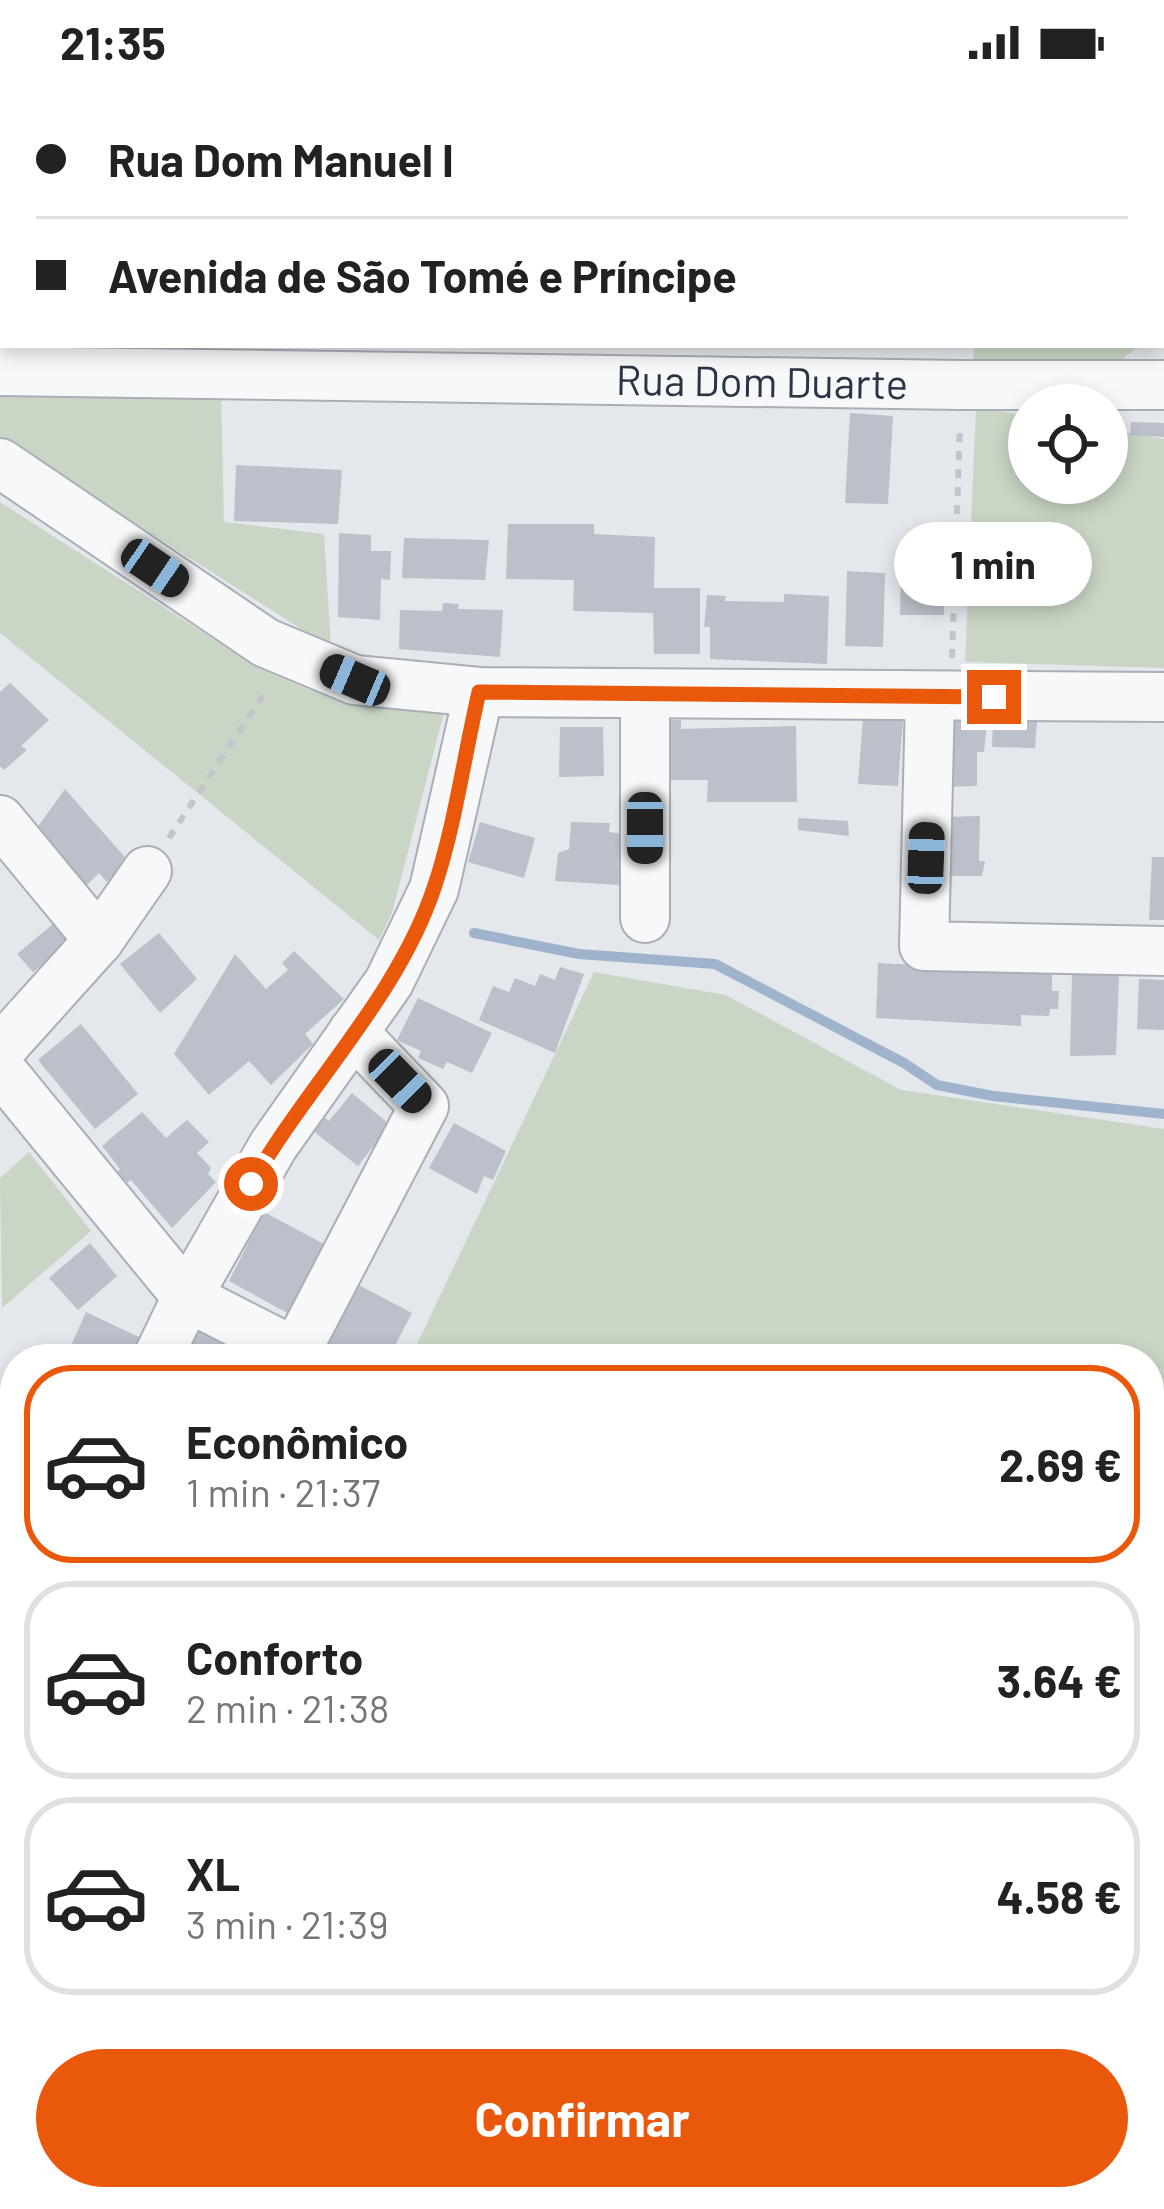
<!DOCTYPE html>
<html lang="pt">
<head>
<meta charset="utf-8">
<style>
  :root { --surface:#fff; --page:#f2f2f2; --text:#222; --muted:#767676; --line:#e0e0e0; --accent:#ea580c }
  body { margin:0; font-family:Barlow,sans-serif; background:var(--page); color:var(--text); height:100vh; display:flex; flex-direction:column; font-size:45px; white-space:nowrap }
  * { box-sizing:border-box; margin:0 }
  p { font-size:39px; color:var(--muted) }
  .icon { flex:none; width:66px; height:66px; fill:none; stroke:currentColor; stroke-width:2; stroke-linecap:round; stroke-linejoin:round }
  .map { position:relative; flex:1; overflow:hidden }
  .sheet { position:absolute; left:0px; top:1260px; width:1164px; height:867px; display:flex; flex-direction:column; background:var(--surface); border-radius:48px 48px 0 0; box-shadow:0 6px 18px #0003 }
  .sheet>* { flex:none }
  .banner { position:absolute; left:0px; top:0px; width:1164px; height:264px; box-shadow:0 6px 18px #0003; display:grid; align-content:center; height:264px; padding:0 36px; background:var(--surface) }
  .fabs { position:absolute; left:1008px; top:300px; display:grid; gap:24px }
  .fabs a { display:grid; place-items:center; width:120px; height:120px; border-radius:50%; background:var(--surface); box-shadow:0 6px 18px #0003; font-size:60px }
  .end { position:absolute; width:54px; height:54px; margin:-27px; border:15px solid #ea580c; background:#fff; box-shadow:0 0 0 6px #fff }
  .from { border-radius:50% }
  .bubble { position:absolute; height:84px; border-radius:42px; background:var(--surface); box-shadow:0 6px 18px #0003; font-size:39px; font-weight:700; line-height:84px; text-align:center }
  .car { position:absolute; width:36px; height:72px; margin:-36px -18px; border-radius:15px; box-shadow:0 0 9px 3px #0007; background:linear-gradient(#222 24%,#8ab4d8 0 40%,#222 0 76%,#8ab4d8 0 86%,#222 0) }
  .banner b { display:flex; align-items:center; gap:42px; height:114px; font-size:45px }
  .banner b+b { border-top:3px solid var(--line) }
  .banner i { width:30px; height:30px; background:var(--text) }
  ul { padding:21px 0 0; list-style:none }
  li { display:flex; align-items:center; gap:36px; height:198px; margin:0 24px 18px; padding:0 12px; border:6px solid var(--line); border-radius:48px }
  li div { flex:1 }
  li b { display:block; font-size:45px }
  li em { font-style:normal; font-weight:700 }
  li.on { border-color:var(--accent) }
  li>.icon { width:108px; height:108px; stroke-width:1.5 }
  .cta { display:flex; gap:24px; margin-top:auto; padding:24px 36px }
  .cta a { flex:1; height:138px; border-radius:72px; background:var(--accent); color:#fff; font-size:48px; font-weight:700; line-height:138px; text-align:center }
  .status { display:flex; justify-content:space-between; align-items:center; height:84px; padding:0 60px; background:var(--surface); direction:ltr }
  .status svg { height:33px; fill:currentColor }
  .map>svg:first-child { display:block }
</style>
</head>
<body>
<div class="status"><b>21:35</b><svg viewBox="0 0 49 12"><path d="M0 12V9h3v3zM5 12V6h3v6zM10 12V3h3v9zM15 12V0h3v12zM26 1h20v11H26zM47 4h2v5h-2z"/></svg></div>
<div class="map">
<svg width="1164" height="2125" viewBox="0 0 1164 2125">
  <rect width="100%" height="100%" fill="#e4e7ec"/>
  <g fill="#c9d6c5">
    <path d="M 1161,148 L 1164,261 L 1138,262 L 1111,285 L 973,285 L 974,261 L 1161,261 Z"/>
    <path d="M 0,307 L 221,309 L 224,438 L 324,450 L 331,564 L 0,353 Z"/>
    <path d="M 976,323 L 1029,332 L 1029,399 L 1107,399 L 1107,345 L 1164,355 L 1164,584 L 965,578 Z"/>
    <path d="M 0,418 L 260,585 L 310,606 L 445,625 L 392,829 L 379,856 L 0,549 Z"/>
    <path d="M 594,888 L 726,911 L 901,1006 L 1164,1045 L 1164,2125 L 779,2125 L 784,2112 L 1149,2112 L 1149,1275 L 410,1275 Z"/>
    <path d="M 29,1068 L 91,1147 L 2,1224 L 0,1094 Z"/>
    <path d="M 15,1952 L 15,2112 L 51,2112 L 52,2125 L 0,2125 L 0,1955 Z"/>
    <path d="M 246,2112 L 601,2112 L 597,2125 L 326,2125 Z"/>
  </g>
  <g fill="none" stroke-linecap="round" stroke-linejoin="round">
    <path stroke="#9fb4cc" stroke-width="10" d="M 474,849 L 579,870 L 715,880 L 904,979 L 937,1001 L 993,1012 L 1164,1030"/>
  </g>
  <g fill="#bbc0ca">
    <path d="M 850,329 L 893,332 L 888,420 L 845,419 Z"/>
    <path d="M 1131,338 L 1164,339 L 1164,353 L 1130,351 Z"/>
    <path d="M 236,381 L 342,386 L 338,440 L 234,437 Z"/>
    <path d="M 508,440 L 594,440 L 594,450 L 655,453 L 654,504 L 700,504 L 700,570 L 654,570 L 653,529 L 573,527 L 574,496 L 506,495 Z"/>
    <path d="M 339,449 L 371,451 L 371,467 L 391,467 L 390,496 L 381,495 L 380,536 L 338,533 Z"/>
    <path d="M 921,453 L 944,453 L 944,531 L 900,531 L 901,472 L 921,473 Z"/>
    <path d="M 404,454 L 489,456 L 485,496 L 402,494 Z"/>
    <path d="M 847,487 L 885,489 L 883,563 L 845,562 Z"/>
    <path d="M 784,510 L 829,512 L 827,580 L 710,575 L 710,543 L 704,543 L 707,511 L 726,512 L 725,517 L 784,518 Z"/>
    <path d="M 443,519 L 459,520 L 458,525 L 503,526 L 500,573 L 399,565 L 400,526 L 442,527 Z"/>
    <path d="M 10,599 L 49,636 L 21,662 L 27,666 L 4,686 L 0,682 L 0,608 Z"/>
    <path d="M 863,633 L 903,634 L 898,702 L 858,700 Z"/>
    <path d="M 667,636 L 681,636 L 681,645 L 796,642 L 797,718 L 707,718 L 708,696 L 671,696 Z"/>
    <path d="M 945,636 L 987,637 L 984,668 L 977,668 L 977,702 L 945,703 Z"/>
    <path d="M 993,637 L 1037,638 L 1035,664 L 992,663 Z"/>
    <path d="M 560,643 L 603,643 L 604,692 L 559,693 Z"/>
    <path d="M 65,705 L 130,779 L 107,798 L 99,789 L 82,806 L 34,748 Z"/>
    <path d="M 980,732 L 979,777 L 985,777 L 982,792 L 943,792 L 944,733 Z"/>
    <path d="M 798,734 L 848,737 L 849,752 L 798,746 Z"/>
    <path d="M 480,738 L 535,754 L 524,794 L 468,778 Z"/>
    <path d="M 571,738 L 610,739 L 609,748 L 622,750 L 619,801 L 555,797 L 558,769 L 569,765 Z"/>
    <path d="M 1152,773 L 1164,773 L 1164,836 L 1149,836 Z"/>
    <path d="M 59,835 L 75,856 L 33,888 L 17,870 Z"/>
    <path d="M 159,849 L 197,895 L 160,929 L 120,880 Z"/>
    <path d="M 294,867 L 344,915 L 305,950 L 313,960 L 271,1001 L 249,977 L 209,1011 L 174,970 L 235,870 L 266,905 L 288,886 L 282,879 Z"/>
    <path d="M 878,879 L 1052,888 L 1052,907 L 1059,907 L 1058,925 L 1050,925 L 1049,932 L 1021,931 L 1021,942 L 876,934 Z"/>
    <path d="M 560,883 L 584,890 L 555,969 L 479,936 L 493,902 L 509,908 L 515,894 L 535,902 L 540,890 L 555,896 Z"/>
    <path d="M 1072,891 L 1119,891 L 1116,971 L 1070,972 Z"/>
    <path d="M 1139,895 L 1164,896 L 1164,946 L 1137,945 Z"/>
    <path d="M 418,914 L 492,949 L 472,989 L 447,978 L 443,985 L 418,974 L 421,967 L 397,956 Z"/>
    <path d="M 81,940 L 138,1010 L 95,1045 L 38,976 Z"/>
    <path d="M 352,1009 L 390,1041 L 358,1082 L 312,1046 L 323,1032 L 329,1037 Z"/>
    <path d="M 142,1028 L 166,1054 L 187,1036 L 209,1058 L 197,1069 L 211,1084 L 208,1090 L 216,1098 L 172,1144 L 131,1096 L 123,1101 L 116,1090 L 120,1085 L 102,1062 Z"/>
    <path d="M 454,1039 L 506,1067 L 493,1096 L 484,1092 L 477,1110 L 429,1084 Z"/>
    <path d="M 264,1128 L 324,1160 L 289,1230 L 229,1197 Z"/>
    <path d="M 90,1159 L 117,1192 L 78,1226 L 49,1194 Z"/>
    <path d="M 351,1197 L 412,1229 L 388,1275 L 311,1275 Z"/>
    <path d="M 86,1228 L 141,1254 L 132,1275 L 94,1275 L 70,1264 Z"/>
    <path d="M 200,1240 L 274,1275 L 183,1275 Z"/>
    <path d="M 15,1362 L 15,1414 L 0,1401 L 0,1379 Z"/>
  </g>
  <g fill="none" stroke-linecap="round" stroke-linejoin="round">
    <g stroke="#a9aeb7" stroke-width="52">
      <g id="minor">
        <path id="s1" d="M 0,287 L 961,301 L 1164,301"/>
        <path d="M 0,379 L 266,559 L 355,596 L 479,608 L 1164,613"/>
        <path d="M 645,610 L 645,834"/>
        <path d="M 930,614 L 924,862 L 1164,867"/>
        <path d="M 0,736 L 99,856 L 0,966"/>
        <path d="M 99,856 L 147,787"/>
        <path d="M 0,985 L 187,1213 L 295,1268"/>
        <path d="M 157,1275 L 187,1213 L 273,1062 L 389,898 L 434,805 L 479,608"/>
        <path d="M 292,1275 L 424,1022 L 353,948"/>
        <path d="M 0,1532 L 15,1512"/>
        <path d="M 0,1746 L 15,1724"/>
        <path d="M 0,1934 L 15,1931"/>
        <path d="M 1149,1987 L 1164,1994"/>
        <path d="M 626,2125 L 631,2112"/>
        <path d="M 761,2125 L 766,2112"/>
      </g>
    </g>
    <g stroke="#c2c5cb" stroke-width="6" stroke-dasharray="9 9" stroke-linecap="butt">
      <path d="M 1073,0 L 1073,3"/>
      <path d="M 952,574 L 960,341"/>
      <path d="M 169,754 L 267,605"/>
      <path d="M 1149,2085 L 1164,2093"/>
      <path d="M 0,2090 L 15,2094"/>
      <path d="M 87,2112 L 144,2125"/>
    </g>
    <use href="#minor" stroke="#f7f8fa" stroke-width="48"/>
  </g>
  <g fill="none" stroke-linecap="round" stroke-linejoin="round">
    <path stroke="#ea580c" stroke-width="15" d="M 251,1100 C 308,1000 397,914 434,804 C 455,742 464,672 479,608 L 994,613"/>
  </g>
  <g text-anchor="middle" stroke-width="10" stroke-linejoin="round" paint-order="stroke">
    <g font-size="42" fill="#2b3445" stroke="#f4f6f9">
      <text dy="15" stroke="none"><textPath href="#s1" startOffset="762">Rua Dom Duarte</textPath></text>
    </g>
  </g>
</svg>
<div class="fabs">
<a><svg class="icon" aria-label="locate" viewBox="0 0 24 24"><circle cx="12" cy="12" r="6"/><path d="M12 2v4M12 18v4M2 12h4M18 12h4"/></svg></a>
</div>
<i class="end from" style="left:251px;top:1100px"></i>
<i class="end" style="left:994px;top:613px"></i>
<div class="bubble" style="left:894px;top:438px;width:198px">1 min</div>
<i class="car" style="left:155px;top:484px;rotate:124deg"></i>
<i class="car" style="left:355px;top:596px;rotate:293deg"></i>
<i class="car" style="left:645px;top:744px;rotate:180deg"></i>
<i class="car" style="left:926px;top:774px;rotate:2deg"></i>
<i class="car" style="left:400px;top:997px;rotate:136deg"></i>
<div class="banner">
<b><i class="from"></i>Rua Dom Manuel I</b>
<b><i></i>Avenida de São Tomé e Príncipe</b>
</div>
<section class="sheet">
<ul>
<li class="on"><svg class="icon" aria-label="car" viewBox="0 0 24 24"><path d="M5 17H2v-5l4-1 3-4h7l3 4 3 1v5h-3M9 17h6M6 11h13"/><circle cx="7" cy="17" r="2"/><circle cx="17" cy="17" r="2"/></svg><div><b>Econômico</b><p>1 min · 21:37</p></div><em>2.69 €</em></li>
<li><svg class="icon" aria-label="car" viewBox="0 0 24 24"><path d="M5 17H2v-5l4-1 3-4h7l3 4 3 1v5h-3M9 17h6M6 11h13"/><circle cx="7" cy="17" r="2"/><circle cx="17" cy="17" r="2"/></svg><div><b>Conforto</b><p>2 min · 21:38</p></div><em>3.64 €</em></li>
<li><svg class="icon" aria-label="car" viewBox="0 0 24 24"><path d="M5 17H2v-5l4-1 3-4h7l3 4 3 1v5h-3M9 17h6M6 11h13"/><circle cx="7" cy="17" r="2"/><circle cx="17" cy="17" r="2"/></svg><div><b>XL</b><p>3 min · 21:39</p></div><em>4.58 €</em></li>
</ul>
<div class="cta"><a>Confirmar</a></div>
</section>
</div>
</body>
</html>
